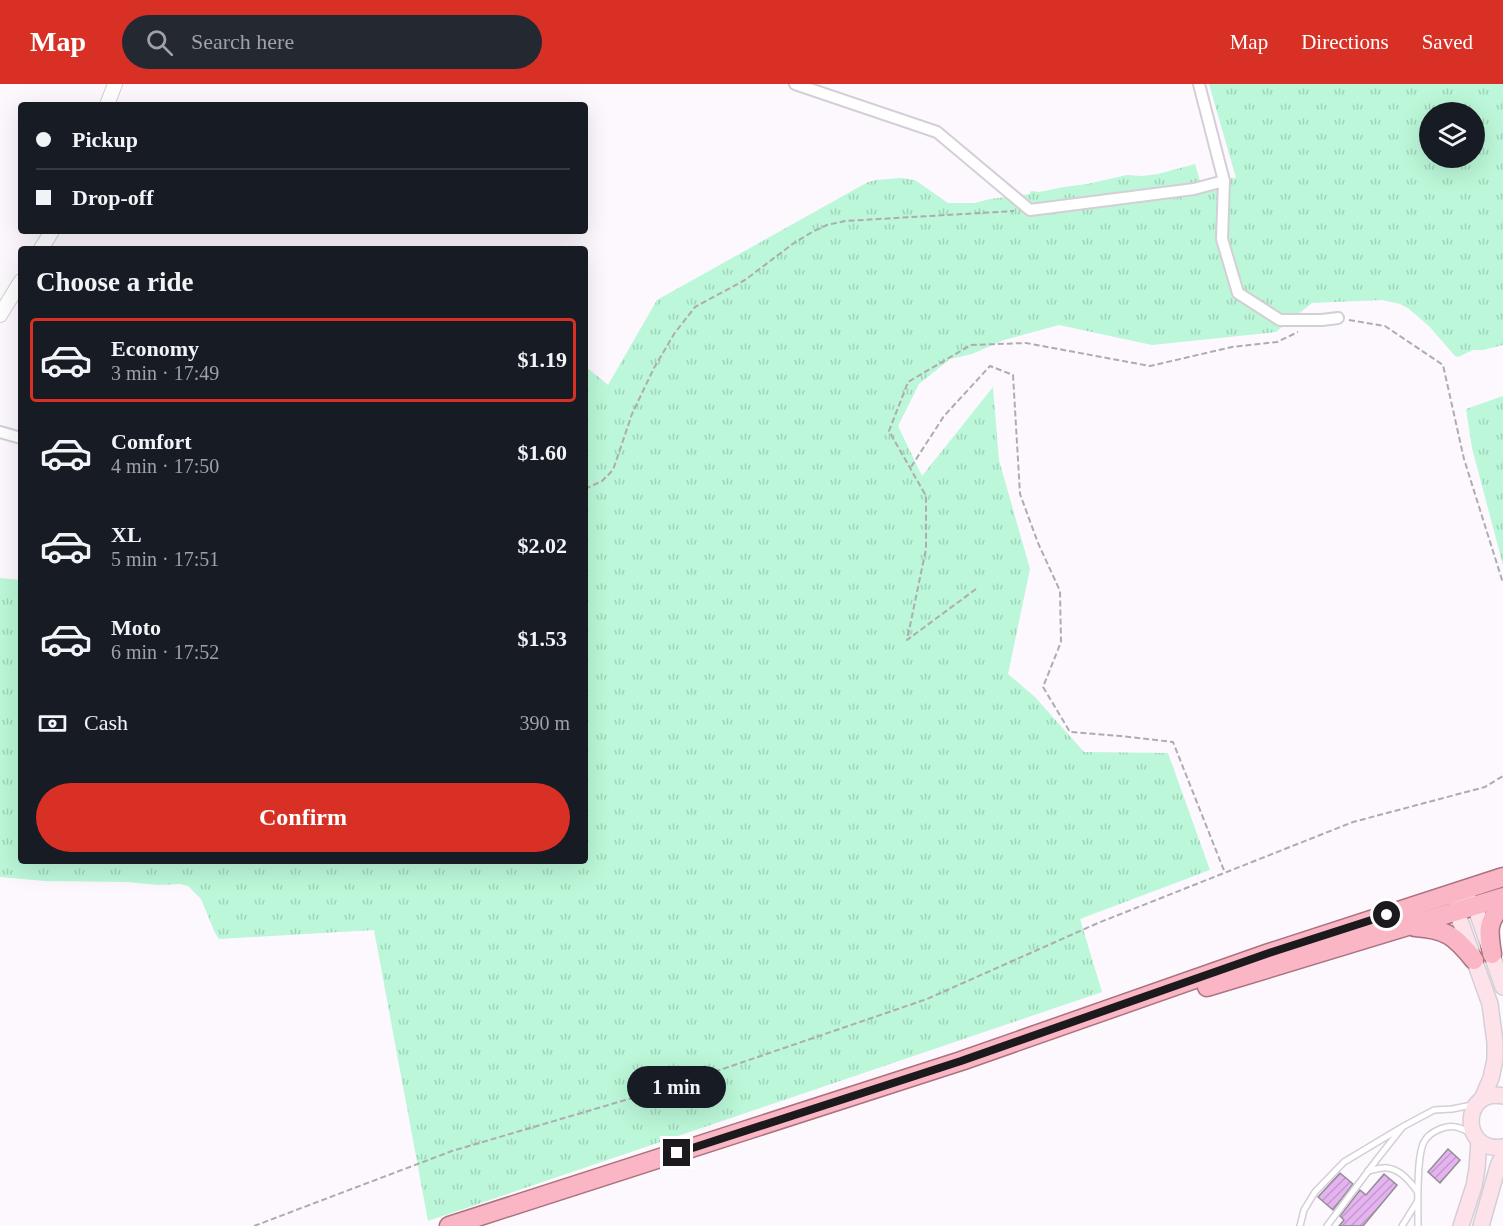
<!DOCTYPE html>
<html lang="en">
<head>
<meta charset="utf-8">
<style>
  :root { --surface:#171b24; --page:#242831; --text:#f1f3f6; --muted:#9ea1a6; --line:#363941; --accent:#d93025 }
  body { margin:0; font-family:"Times New Roman",serif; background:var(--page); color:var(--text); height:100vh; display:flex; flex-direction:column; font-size:22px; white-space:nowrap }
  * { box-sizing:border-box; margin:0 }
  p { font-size:20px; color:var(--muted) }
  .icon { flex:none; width:33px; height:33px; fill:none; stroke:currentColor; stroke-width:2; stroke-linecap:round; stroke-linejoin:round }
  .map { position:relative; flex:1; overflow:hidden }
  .details { position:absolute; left:18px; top:162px; width:570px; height:618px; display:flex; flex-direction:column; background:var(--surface); border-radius:6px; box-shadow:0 6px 24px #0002 }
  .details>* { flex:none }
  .top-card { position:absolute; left:18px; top:18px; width:570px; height:132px; border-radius:6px; box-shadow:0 6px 24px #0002; display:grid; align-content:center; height:132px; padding:0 18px; background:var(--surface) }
  .buttons { position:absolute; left:1419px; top:18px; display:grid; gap:12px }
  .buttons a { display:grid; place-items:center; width:66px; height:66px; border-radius:50%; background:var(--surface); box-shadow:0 6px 24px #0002; font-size:30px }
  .end { position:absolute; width:27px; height:27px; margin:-14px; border:8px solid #1c1a1c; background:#fff; box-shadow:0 0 0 3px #fff }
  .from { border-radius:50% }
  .bubble { position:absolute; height:42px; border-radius:21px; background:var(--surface); box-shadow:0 6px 24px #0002; font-size:20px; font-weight:800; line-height:42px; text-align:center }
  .top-card b { display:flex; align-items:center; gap:21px; height:57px; font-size:22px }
  .top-card b+b { border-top:2px solid var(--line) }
  .top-card i { width:15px; height:15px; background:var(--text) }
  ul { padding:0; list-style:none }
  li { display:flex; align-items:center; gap:18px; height:84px; margin:0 12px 9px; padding:0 6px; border:3px solid transparent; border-radius:6px }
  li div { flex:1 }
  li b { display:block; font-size:22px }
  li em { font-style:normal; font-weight:800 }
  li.selected { border-color:var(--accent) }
  li>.icon { width:54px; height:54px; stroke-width:1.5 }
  h2 { padding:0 18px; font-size:27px; line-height:72px }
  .pay { display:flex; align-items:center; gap:15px; height:66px; padding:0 18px; font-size:22px }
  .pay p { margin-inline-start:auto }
  .button { display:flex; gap:12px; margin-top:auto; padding:12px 18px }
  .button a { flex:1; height:69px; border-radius:36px; background:var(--accent); color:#fff; font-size:24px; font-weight:800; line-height:69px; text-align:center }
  header { display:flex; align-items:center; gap:36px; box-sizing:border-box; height:84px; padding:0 30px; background:var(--accent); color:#fff }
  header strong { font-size:28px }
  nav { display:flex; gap:33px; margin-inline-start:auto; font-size:21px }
  .search { width:420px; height:54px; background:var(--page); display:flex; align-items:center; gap:15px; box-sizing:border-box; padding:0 21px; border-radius:33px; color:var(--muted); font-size:22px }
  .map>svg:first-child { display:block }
</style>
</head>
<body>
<header>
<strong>Map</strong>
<div class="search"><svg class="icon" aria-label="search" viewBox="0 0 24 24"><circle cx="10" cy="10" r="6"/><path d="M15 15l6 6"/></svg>Search here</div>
<nav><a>Map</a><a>Directions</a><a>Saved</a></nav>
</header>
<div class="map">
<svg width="1503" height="1142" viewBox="0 0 1503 1142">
  <defs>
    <pattern id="grass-tufts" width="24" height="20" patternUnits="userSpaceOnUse" patternTransform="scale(1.5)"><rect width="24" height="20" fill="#bbf7d8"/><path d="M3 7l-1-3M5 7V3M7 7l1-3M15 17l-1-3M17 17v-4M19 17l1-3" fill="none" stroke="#a0d3b9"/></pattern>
    <pattern id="building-hatch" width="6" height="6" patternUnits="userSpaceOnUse" patternTransform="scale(1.5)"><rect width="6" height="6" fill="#e4b3f0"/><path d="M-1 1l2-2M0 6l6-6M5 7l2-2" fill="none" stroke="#c399cd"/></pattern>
  </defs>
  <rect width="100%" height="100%" fill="#fdf8fe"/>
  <g fill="url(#grass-tufts)" fill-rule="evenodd">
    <path d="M 1209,0 L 1503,0 L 1503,261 L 1483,266 L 1473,266 L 1458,273 L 1455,272 L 1429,242 L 1409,225 L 1400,220 L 1382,216 L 1312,219 L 1276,248 L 1152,261 L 1059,241 L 1004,256 L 972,270 L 950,275 L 919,300 L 898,342 L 922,392 L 993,303 L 999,376 L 1030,485 L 1008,590 L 1035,613 L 1084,668 L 1168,669 L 1210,786 L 1080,835 L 1102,908 L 428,1137 L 374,846 L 219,855 L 215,849 L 201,815 L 188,802 L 180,800 L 158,801 L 127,798 L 45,797 L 0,793 L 0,494 L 21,496 L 21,777 L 585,777 L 585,282 L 608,301 L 657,216 L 868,98 L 876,96 L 901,94 L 915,96 L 948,119 L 975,119 L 990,115 L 1030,110 L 1030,108 L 1032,107 L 1039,108 L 1064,103 L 1087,100 L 1127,91 L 1142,92 L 1158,90 L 1195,80 L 1200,97 L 1236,94 ZM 1430,28 L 1474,28 L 1474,74 L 1430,74 Z"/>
    <path d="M 1503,312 L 1503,481 L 1472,364 L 1466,325 Z"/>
  </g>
  <g fill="url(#building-hatch)" stroke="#928d93" stroke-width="1.5">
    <path d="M 1448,1065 L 1460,1076 L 1440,1099 L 1428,1088 Z"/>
    <path d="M 1340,1089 L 1353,1100 L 1333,1126 L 1318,1113 Z"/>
    <path d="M 1384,1090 L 1397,1101 L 1363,1142 L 1339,1142 L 1344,1136 L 1340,1132 L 1360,1106 L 1366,1111 Z"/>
  </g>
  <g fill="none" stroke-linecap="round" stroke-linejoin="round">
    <g stroke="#d4cfd6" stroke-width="8">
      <g id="service">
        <path d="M 1368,1087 C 1374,1086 1382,1083 1387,1084 C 1400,1085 1410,1097 1417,1107"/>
        <path d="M 1300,1142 L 1304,1126 L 1315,1108 L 1344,1078 L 1404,1042 L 1434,1026 L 1452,1025 L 1472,1021"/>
        <path d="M 1327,1142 L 1378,1074 L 1401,1045"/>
        <path d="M 1402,1142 L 1417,1118"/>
        <path d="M 1418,1142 C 1418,1124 1416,1072 1424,1058 C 1429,1048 1445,1041 1456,1043 C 1461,1044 1465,1046 1469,1048"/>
      </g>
    </g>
    <g stroke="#d4cfd6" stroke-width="14">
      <g id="minor">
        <path d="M 795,0 L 937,48 L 1030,126 L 1194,105 L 1224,97"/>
        <path d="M 1199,0 L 1224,97 L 1222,155 L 1238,209 L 1280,236 L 1322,236 L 1338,234"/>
        <path d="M 0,348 L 21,354"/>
      </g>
    </g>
    <g stroke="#d4cfd6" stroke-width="16">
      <g id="tertiary">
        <path d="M 107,21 L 115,0"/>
        <path d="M 41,165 L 52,147"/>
        <path d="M 0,231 L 21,197"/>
      </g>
    </g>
    <g stroke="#d4cfd6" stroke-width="18">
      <g id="secondary">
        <path d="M 1468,815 L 1475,822 L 1503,903"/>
        <path d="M 1458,817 L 1457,828 L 1490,920 L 1495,958 L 1495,976 L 1491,994 L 1482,1015"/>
        <path d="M 1503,1012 C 1462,1003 1459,1069 1503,1063"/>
        <path d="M 1461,1142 L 1474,1102 L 1477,1085 L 1479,1057"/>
        <path d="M 1481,1142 L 1498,1082 L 1503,1071"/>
      </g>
    </g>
    <g stroke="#ab737f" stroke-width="21">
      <g id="trunk">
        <path d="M 1415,843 C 1446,845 1455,852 1474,876"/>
        <path d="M 1492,870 C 1488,845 1487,839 1503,819"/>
        <path d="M 1207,903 L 1503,813"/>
        <path d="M 449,1142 L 961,977 L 1269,869 L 1503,793"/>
      </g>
    </g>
    <g stroke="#afabb0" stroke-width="2" stroke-dasharray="6 3" stroke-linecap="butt">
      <path d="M 1349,236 L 1385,242 L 1443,281 L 1464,375 L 1503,499"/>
      <path d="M 911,383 L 944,332 L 990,282 L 1013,291 L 1020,410 L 1038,459 L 1060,507 L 1061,558 L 1043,603 L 1070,648 L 1121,652 L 1173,658 L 1225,789"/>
      <path d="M 585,405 L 602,397 L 613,386 L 632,330 L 654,284 L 674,250 L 695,223 L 745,196 L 794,159 L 814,147 L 827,141 L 845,137 L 1014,127"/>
      <path d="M 976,505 L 907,556 L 926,465 L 926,412 L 889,347 L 908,298 L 971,261 L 1026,259 L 1150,282 L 1232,263 L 1277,258 L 1298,248"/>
      <path d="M 254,1142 L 452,1067 L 673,1002 L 927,915 L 1098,839 L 1353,738 L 1485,703 L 1503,692"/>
    </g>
    <use href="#service" stroke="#fff" stroke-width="5"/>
    <use href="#minor" stroke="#fff" stroke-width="10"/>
    <use href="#tertiary" stroke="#fff" stroke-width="14"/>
    <use href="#secondary" stroke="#fde3e9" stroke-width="15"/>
    <use href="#trunk" stroke="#fab6c4" stroke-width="18"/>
  </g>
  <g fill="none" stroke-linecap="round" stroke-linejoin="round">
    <path stroke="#1c1a1c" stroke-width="8" d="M 677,1069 L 961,977 L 1269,869 L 1387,831"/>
  </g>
</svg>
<div class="buttons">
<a><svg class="icon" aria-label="layers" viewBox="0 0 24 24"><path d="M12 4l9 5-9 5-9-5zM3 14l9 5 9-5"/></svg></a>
</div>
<i class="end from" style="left:1387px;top:831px"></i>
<i class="end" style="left:677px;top:1069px"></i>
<div class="bubble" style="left:627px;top:982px;width:99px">1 min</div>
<div class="top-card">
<b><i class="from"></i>Pickup</b>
<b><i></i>Drop-off</b>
</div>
<section class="details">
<h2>Choose a ride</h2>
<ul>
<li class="selected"><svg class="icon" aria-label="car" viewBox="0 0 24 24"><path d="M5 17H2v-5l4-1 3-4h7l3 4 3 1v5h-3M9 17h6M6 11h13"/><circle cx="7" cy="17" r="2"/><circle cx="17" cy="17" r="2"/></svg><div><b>Economy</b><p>3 min · 17:49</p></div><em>$1.19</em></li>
<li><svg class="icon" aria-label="car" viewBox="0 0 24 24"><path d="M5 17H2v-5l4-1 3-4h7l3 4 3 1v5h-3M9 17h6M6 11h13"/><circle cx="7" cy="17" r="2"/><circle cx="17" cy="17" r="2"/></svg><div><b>Comfort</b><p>4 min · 17:50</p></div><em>$1.60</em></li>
<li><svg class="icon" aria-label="car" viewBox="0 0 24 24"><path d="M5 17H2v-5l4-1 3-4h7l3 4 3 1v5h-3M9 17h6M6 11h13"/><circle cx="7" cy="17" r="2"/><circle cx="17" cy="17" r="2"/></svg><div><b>XL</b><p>5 min · 17:51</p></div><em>$2.02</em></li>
<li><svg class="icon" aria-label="car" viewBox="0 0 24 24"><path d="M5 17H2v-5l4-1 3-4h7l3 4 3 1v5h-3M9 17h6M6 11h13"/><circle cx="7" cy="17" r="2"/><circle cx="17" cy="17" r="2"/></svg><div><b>Moto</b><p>6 min · 17:52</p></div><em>$1.53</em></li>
</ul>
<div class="pay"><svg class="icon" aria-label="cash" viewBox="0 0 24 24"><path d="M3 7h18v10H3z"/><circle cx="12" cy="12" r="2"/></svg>Cash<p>390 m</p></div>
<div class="button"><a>Confirm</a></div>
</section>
</div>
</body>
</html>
